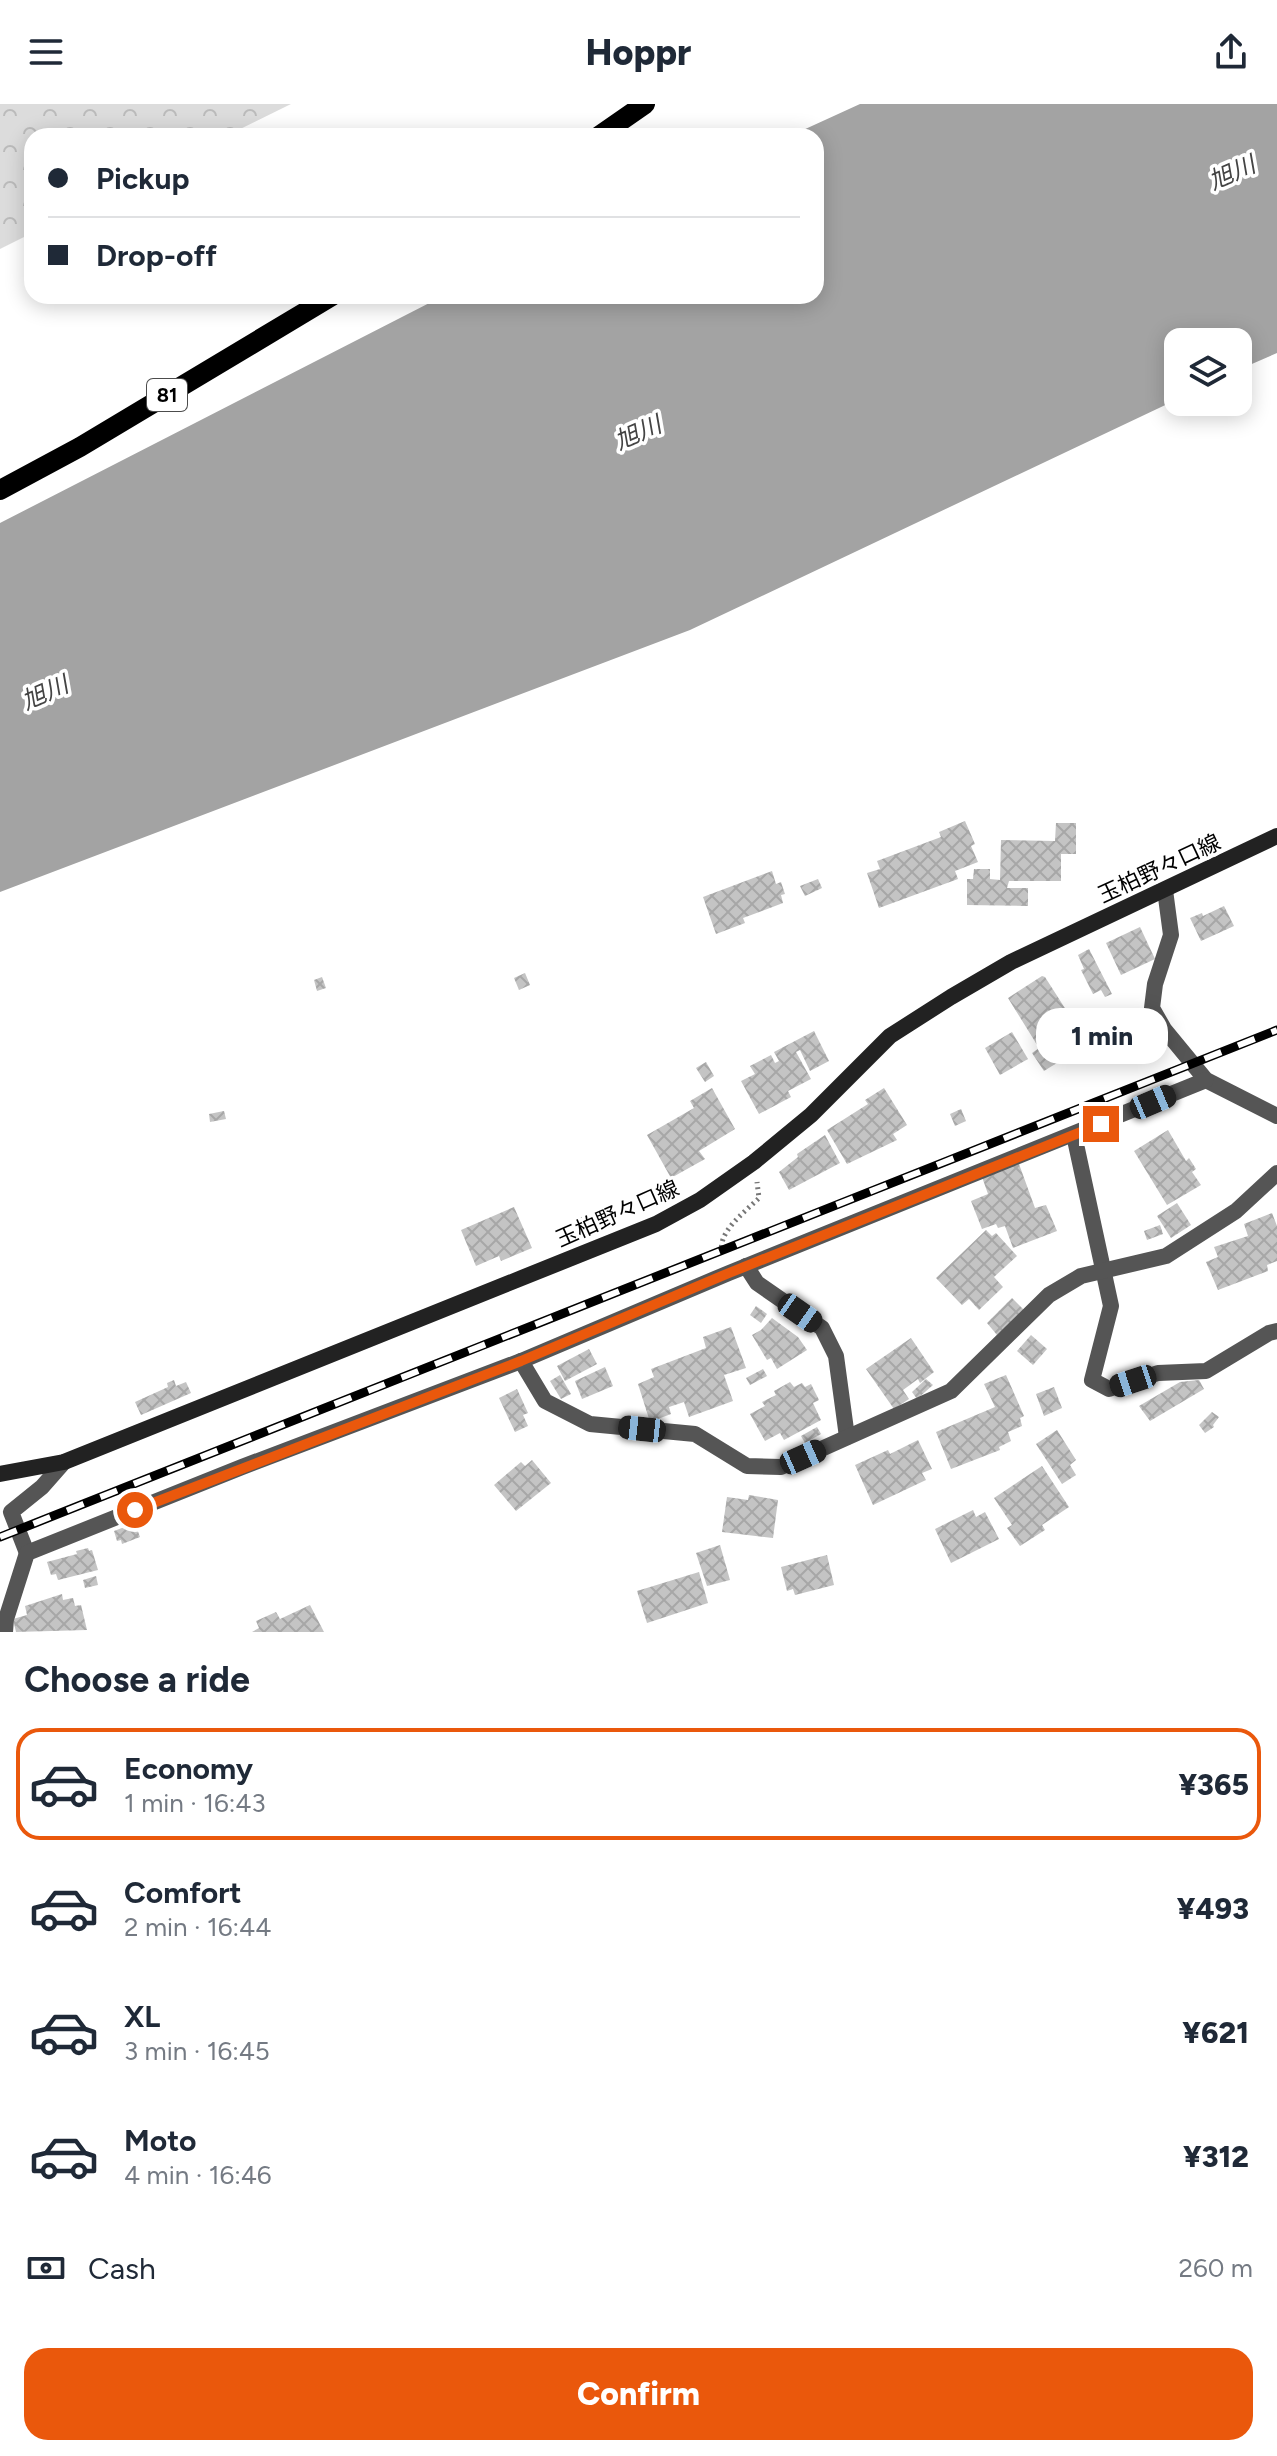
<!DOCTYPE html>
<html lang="en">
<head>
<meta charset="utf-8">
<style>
  :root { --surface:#fff; --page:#f6f6f7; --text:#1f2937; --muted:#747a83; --line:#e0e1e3; --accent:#ea580c }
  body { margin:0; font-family:Figtree,"Noto Sans JP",sans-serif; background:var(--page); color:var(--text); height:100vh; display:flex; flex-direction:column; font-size:30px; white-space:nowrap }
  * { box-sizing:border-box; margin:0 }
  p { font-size:26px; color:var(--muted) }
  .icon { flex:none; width:44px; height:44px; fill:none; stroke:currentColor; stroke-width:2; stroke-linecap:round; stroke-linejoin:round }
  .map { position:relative; height:1528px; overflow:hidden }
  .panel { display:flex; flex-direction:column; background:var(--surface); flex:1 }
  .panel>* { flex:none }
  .top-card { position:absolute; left:24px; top:24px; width:800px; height:176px; border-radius:24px; box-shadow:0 4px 20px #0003; display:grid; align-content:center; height:176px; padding:0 24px; background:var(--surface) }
  .tools { position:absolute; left:1164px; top:224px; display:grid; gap:16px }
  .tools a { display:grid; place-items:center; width:88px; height:88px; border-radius:16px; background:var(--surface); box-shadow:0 4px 20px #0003; font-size:40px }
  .end { position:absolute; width:36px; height:36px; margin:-18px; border:10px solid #ea580c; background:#fff; box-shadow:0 0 0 4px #fff }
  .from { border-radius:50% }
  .bubble { position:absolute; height:56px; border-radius:24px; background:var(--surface); box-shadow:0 4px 20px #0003; font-size:26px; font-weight:800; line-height:56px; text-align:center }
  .car { position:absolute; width:24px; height:48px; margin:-24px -12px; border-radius:10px; box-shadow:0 0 6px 2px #0007; background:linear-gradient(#222 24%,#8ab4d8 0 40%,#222 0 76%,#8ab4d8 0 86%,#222 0) }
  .top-card b { display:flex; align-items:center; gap:28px; height:76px; font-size:30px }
  .top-card b+b { border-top:2px solid var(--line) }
  .top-card i { width:20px; height:20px; background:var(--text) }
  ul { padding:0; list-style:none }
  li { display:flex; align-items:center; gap:24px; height:112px; margin:0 16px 12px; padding:0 8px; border:4px solid transparent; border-radius:24px }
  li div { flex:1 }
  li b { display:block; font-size:30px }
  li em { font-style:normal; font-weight:800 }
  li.selected { border-color:var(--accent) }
  li>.icon { width:72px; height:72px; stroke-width:1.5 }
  h2 { padding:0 24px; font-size:36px; line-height:96px }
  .pay { display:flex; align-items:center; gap:20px; height:88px; padding:0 24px; font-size:30px }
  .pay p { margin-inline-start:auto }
  .action { display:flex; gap:16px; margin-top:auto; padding:16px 24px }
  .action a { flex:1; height:92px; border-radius:24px; background:var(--accent); color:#fff; font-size:32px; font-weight:800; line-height:92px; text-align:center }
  header { display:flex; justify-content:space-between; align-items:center; height:104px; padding:0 24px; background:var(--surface); font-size:36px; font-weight:800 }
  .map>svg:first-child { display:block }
</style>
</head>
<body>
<header><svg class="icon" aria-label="menu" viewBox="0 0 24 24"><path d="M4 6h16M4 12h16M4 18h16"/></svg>Hoppr<svg class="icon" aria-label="share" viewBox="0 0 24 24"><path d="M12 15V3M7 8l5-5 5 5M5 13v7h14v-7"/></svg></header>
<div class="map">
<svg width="1277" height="1528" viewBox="0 0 1277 1528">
  <defs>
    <pattern id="forest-crowns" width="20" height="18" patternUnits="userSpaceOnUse" patternTransform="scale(2)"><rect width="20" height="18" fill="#dcdcdc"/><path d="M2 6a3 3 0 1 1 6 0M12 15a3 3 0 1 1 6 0" fill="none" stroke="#bbb"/></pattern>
    <pattern id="building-cross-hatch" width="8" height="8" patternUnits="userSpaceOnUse" patternTransform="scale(2)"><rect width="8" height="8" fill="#c4c4c4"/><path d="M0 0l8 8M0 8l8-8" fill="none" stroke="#a7a7a7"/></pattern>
  </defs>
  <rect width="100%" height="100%" fill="#fff"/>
  <path fill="url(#forest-crowns)" d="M 0,0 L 291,0 L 226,32 L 32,32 L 32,129 L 0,145 Z"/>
  <path fill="#a3a3a3" d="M 860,0 L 1277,0 L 1277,249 L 1238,266 L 1238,238 L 1178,238 L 1178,295 L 690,526 L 0,788 L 0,419 L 443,192 L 816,192 L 816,32 L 790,32 Z"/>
  <g fill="url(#building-cross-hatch)">
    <path d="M 965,717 L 975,740 L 971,742 L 978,758 L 955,767 L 958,775 L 879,804 L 867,769 L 880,765 L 877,757 L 941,733 L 939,728 Z"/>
    <path d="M 1056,719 L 1076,719 L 1076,750 L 1061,750 L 1061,777 L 1009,777 L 1007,784 L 1028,784 L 1028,802 L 967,801 L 967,775 L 973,775 L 974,765 L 990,765 L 990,775 L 1000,776 L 1001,736 L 1055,737 Z"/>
    <path d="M 772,767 L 776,780 L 781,778 L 785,790 L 781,791 L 783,799 L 743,814 L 745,819 L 716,830 L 703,793 Z"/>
    <path d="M 818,775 L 822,784 L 805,792 L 800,782 Z"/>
    <path d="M 1224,802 L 1234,822 L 1201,837 L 1190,814 L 1202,809 L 1203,812 Z"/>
    <path d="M 1140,823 L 1155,855 L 1121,871 L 1106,839 Z"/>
    <path d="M 1089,845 L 1112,890 L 1105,893 L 1101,886 L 1093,890 L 1081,866 L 1084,865 L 1078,851 Z"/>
    <path d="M 525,869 L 530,881 L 519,886 L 514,874 Z"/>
    <path d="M 1042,872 L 1045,873 L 1077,923 L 1074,925 L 1078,932 L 1070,937 L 1076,947 L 1044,967 L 1032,949 L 1039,944 L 1008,894 Z"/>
    <path d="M 322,873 L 326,884 L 317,887 L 314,876 Z"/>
    <path d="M 814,927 L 829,957 L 810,967 L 800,946 L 796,948 L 811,975 L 788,987 L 791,993 L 759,1010 L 741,977 L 755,970 L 750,962 L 771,951 L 775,959 L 779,957 L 774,948 Z"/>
    <path d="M 1012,928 L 1028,955 L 1000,971 L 985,944 Z"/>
    <path d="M 1088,931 L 1094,939 L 1082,947 L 1076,939 Z"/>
    <path d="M 706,958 L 714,972 L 705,978 L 696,964 Z"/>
    <path d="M 712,984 L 735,1025 L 699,1047 L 705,1055 L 671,1074 L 647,1031 L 694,1004 L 690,997 Z"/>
    <path d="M 884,984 L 907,1021 L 893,1030 L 897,1036 L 847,1060 L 827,1026 L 868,1000 L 865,996 Z"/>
    <path d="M 961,1005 L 966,1017 L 955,1022 L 950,1010 Z"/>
    <path d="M 224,1007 L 226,1015 L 210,1018 L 209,1010 Z"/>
    <path d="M 1168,1026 L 1186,1057 L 1189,1054 L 1196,1065 L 1192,1068 L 1201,1081 L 1167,1101 L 1134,1047 Z"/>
    <path d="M 825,1031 L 840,1059 L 789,1086 L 779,1068 L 798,1053 L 797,1050 Z"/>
    <path d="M 1019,1060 L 1035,1104 L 1046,1101 L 1057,1127 L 1013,1144 L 1005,1122 L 998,1124 L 996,1120 L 982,1125 L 971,1097 L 988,1090 L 982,1073 Z"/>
    <path d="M 1177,1099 L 1191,1121 L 1171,1134 L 1157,1112 Z"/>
    <path d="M 514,1103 L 532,1144 L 501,1157 L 499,1152 L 476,1162 L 461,1126 Z"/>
    <path d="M 1272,1109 L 1277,1122 L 1277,1157 L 1267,1161 L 1268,1167 L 1218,1186 L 1206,1158 L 1218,1153 L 1214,1143 L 1248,1132 L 1244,1120 Z"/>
    <path d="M 587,1110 L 592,1122 L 585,1126 L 578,1115 Z"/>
    <path d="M 1160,1121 L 1163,1130 L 1147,1136 L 1144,1127 Z"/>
    <path d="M 986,1126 L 992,1132 L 996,1129 L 1017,1152 L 994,1173 L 1003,1183 L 979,1206 L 969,1195 L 962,1201 L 936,1174 Z"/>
    <path d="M 1012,1194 L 1024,1206 L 997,1231 L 987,1219 Z"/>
    <path d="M 756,1202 L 767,1210 L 761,1219 L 750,1211 Z"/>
    <path d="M 772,1214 L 798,1233 L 807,1246 L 777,1265 L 771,1254 L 767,1256 L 752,1231 L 761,1226 Z"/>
    <path d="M 731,1223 L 746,1264 L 724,1271 L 733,1297 L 689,1313 L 684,1298 L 669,1303 L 671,1310 L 650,1318 L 638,1280 L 654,1273 L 651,1265 L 706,1244 L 703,1233 Z"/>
    <path d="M 1031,1231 L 1047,1245 L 1033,1261 L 1017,1247 Z"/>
    <path d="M 911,1234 L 934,1268 L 920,1279 L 918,1275 L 903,1286 L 909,1295 L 894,1305 L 866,1265 Z"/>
    <path d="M 589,1245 L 597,1260 L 565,1277 L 557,1262 Z"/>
    <path d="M 605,1263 L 613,1282 L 582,1295 L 575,1277 Z"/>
    <path d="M 763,1265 L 767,1272 L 750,1281 L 746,1274 Z"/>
    <path d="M 560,1271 L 571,1290 L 561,1295 L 550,1277 Z"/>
    <path d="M 1006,1271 L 1024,1312 L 1020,1314 L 1022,1322 L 1008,1328 L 1011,1337 L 999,1343 L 1000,1346 L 951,1365 L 936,1328 L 995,1303 L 984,1280 Z"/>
    <path d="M 926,1275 L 933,1281 L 917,1295 L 912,1288 Z"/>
    <path d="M 174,1276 L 176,1282 L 186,1278 L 191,1289 L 141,1311 L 135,1298 L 168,1283 L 167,1279 Z"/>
    <path d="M 1199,1276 L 1204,1285 L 1150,1317 L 1139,1302 L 1180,1278 Z"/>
    <path d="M 790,1278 L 794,1283 L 802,1279 L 805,1283 L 811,1280 L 819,1296 L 813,1299 L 821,1316 L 784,1336 L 780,1329 L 765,1337 L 750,1310 L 765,1302 L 762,1298 L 776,1291 L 774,1287 Z"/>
    <path d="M 1054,1283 L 1062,1304 L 1044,1312 L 1036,1290 Z"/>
    <path d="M 517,1285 L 528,1309 L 523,1311 L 528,1322 L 515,1328 L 499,1294 Z"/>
    <path d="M 1212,1308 L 1219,1313 L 1213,1321 L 1214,1323 L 1205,1329 L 1199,1321 Z"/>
    <path d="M 817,1323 L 821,1330 L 805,1339 L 801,1332 Z"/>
    <path d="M 1057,1326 L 1076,1356 L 1070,1361 L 1076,1371 L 1062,1380 L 1036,1340 Z"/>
    <path d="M 918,1336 L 932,1365 L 922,1369 L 926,1376 L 873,1401 L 855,1361 L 888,1346 L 890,1350 Z"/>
    <path d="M 532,1356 L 551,1379 L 516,1407 L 494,1381 L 521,1358 L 525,1362 Z"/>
    <path d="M 1042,1362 L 1069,1403 L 1042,1421 L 1045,1426 L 1020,1442 L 1007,1424 L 1012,1421 L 994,1394 Z"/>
    <path d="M 749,1391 L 778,1396 L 773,1434 L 722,1428 L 727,1393 L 748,1396 Z"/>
    <path d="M 973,1406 L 976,1413 L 985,1408 L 999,1435 L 951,1459 L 935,1425 Z"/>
    <path d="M 135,1419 L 140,1433 L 122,1440 L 121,1436 L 117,1437 L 114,1427 Z"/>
    <path d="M 720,1441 L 730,1476 L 707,1482 L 696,1449 Z"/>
    <path d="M 88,1444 L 89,1447 L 92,1446 L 98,1466 L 58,1476 L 56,1470 L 51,1471 L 47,1458 L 77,1450 L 76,1447 Z"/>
    <path d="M 827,1451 L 834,1481 L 795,1491 L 793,1485 L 787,1487 L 781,1463 Z"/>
    <path d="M 699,1468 L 708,1499 L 647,1519 L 637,1487 Z"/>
    <path d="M 96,1472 L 98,1481 L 85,1484 L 83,1476 Z"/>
    <path d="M 62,1490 L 63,1496 L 73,1494 L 75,1502 L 81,1501 L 87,1526 L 16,1528 L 13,1515 L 27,1511 L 25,1502 Z"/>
    <path d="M 310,1501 L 324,1528 L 252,1528 L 259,1524 L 256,1517 L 276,1508 L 280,1515 Z"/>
  </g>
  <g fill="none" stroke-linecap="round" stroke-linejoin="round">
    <path stroke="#777" stroke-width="5" stroke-dasharray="2 4" stroke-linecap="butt" d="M 722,1149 C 717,1128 745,1108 759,1094 L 757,1078"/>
    <g stroke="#555" stroke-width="16">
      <path d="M 1165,786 L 1171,831 L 1155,880 L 1152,904 L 1164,925 L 1206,976 L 1277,1012"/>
      <path d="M 1074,1031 L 1111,1202 L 1092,1276 L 1109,1285 L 1158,1269 L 1206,1267 L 1269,1229 L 1277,1227"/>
      <path d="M 746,1162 L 757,1179 L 822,1224 L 836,1252 L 847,1333"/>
      <path d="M 521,1257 L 545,1297 L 590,1320 L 695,1330 L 747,1362 L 781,1363 L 951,1287 L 1049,1191 L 1081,1172 L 1166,1152 L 1236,1107 L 1277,1069"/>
      <path d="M 27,1449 L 11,1408 L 42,1383 L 64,1358"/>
      <path d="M 5,1528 L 6,1515 L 27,1449 L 242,1363 L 521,1257 L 729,1169 L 1206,976"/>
    </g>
    <path stroke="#222" stroke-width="16" d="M 0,1370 L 64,1358 L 656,1120 L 700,1096 L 754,1058 L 811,1011 L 890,932 L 951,893 L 1011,858 L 1277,732"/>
    <g stroke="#000" stroke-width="20">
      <path d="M 599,32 L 645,0"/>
      <path d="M 0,386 L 80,343 L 332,192"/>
    </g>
    <g stroke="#000" stroke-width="9">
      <path id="rail" d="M 0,1433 L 1277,926"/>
    </g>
    <use href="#rail" stroke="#fff" stroke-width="6" stroke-dasharray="18" stroke-linecap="butt"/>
  </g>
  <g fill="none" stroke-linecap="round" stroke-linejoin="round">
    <path stroke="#ea580c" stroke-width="10" d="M 135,1406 L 521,1257 L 729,1169 L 1101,1020"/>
  </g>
  <g text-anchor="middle" stroke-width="7" stroke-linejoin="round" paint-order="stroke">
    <rect fill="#fff" stroke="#4c4c4c" stroke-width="2" x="147" y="275" width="40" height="32" rx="6"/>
    <g font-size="20" font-weight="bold" fill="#000">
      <text x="167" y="298">81</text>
    </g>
    <g font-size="22" fill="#000" stroke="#fff">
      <text transform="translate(1159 764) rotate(-25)" y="8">玉柏野々口線</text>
      <text transform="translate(617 1109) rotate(-24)" y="8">玉柏野々口線</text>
    </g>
    <g font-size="24" font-style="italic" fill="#444" stroke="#fff">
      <text transform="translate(1232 69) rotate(-24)" y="8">旭川</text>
      <text transform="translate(638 329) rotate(-24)" y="8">旭川</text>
      <text transform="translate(45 589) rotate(-24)" y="8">旭川</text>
    </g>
  </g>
</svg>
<div class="tools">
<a><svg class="icon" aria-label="layers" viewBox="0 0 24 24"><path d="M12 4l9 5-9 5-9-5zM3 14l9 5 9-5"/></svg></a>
</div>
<i class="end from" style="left:135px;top:1406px"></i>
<i class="end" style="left:1101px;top:1020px"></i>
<div class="bubble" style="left:1036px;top:904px;width:132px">1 min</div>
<i class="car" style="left:1153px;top:998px;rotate:67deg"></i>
<i class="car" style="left:800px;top:1209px;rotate:125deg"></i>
<i class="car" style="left:1133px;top:1277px;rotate:252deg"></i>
<i class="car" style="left:642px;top:1325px;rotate:276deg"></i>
<i class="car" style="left:803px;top:1353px;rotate:66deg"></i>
<div class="top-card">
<b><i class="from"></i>Pickup</b>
<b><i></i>Drop-off</b>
</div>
</div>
<section class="panel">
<h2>Choose a ride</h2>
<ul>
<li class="selected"><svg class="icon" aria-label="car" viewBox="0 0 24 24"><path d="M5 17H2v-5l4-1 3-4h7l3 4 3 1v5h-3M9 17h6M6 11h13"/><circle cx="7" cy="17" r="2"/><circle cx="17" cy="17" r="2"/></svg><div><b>Economy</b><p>1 min · 16:43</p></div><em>¥365</em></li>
<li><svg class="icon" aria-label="car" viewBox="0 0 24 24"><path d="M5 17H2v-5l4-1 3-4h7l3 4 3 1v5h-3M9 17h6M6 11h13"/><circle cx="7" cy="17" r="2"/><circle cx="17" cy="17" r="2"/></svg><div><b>Comfort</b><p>2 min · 16:44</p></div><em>¥493</em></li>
<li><svg class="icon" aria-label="car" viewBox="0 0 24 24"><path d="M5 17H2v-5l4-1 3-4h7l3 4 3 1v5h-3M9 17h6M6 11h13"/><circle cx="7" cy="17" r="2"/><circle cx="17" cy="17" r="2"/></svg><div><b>XL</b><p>3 min · 16:45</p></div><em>¥621</em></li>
<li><svg class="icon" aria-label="car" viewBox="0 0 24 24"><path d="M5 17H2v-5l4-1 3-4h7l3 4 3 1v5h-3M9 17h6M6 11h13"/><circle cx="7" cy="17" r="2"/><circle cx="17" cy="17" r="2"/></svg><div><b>Moto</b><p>4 min · 16:46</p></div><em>¥312</em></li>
</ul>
<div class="pay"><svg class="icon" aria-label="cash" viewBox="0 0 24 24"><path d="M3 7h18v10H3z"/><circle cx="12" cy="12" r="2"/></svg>Cash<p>260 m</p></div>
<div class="action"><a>Confirm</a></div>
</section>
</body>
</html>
